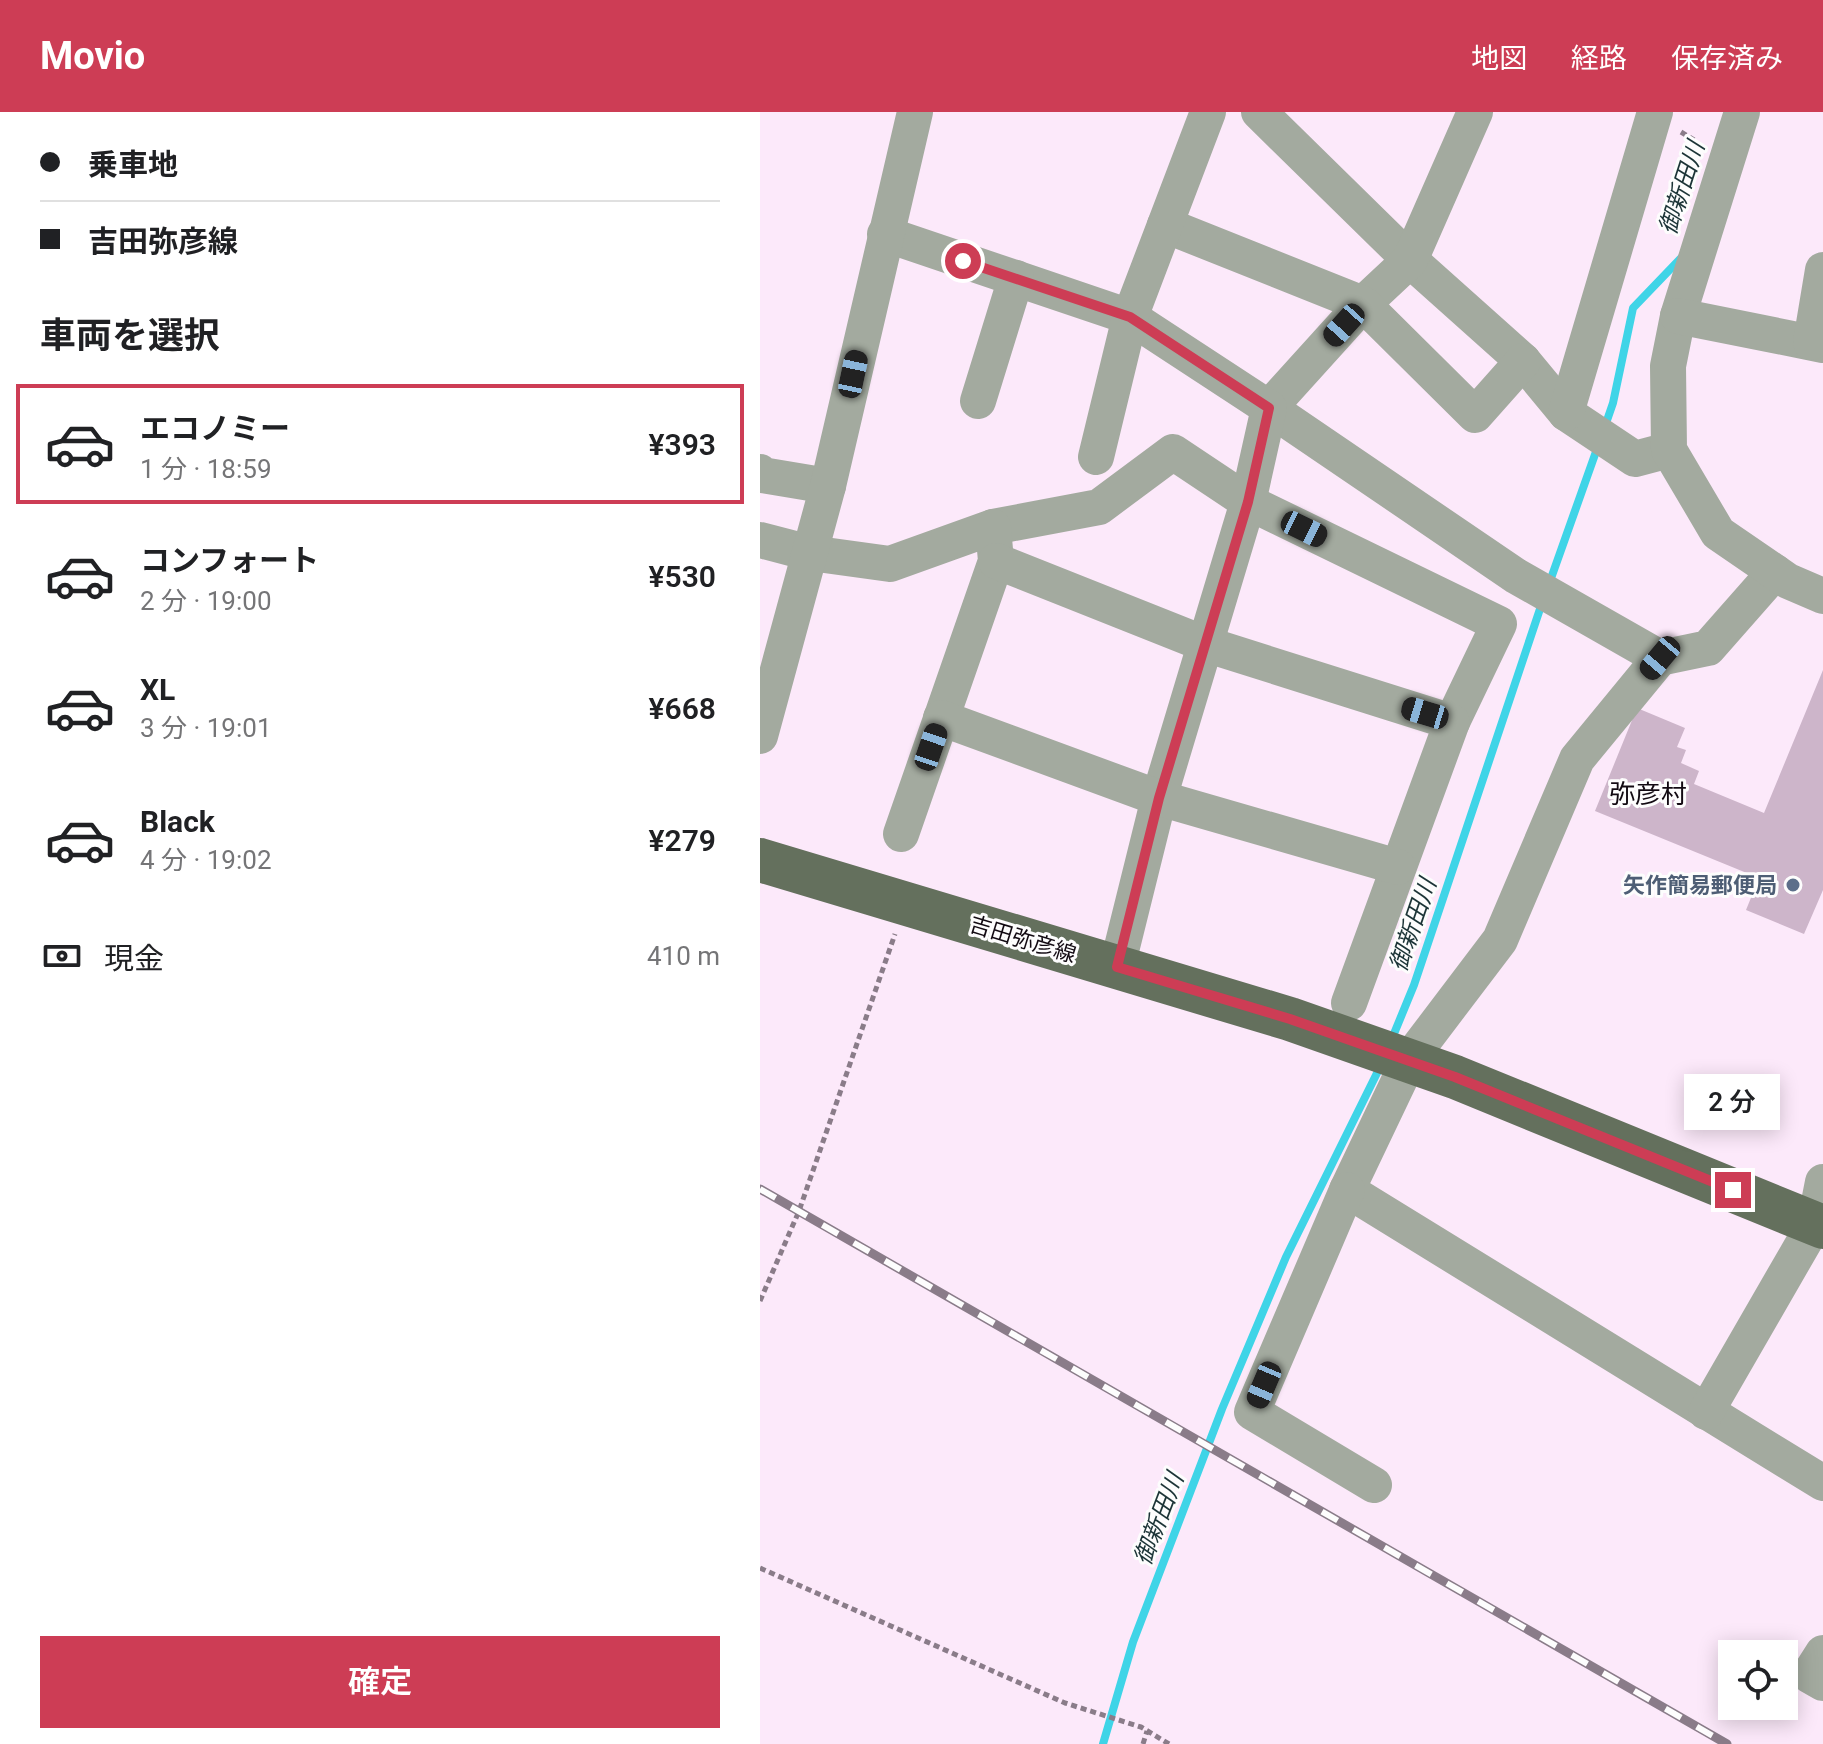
<!DOCTYPE html>
<html lang="ja">
<head>
<meta charset="utf-8">
<style>
  :root { --surface:#fff; --page:#f2f2f2; --text:#202124; --muted:#757577; --line:#e0e0e0; --accent:#cd3d55 }
  body { margin:0; font-family:Roboto,"Noto Sans JP",sans-serif; background:var(--page); color:var(--text); height:100vh; display:flex; flex-direction:column; font-size:30px; white-space:nowrap }
  * { box-sizing:border-box; margin:0 }
  p { font-size:26px; color:var(--muted) }
  .icon { flex:none; width:44px; height:44px; fill:none; stroke:currentColor; stroke-width:2; stroke-linecap:round; stroke-linejoin:round }
  .map { position:relative; flex:1; overflow:hidden }
  .details { display:flex; flex-direction:column; background:var(--surface); width:760px }
  .details>* { flex:none }
  .top-card { display:grid; align-content:center; height:176px; padding:0 40px; background:var(--surface) }
  .buttons { position:absolute; left:958px; top:1528px; display:grid; gap:16px }
  .buttons a { display:grid; place-items:center; width:80px; height:80px; border-radius:0px; background:var(--surface); box-shadow:0 4px 20px #0003; font-size:40px }
  .end { position:absolute; width:36px; height:36px; margin:-18px; border:10px solid #cd3d55; background:#fff; box-shadow:0 0 0 4px #fff }
  .from { border-radius:50% }
  .bubble { position:absolute; height:56px; border-radius:0px; background:var(--surface); box-shadow:0 4px 20px #0003; font-size:26px; font-weight:600; line-height:56px; text-align:center }
  .car { position:absolute; width:24px; height:48px; margin:-24px -12px; border-radius:10px; box-shadow:0 0 6px 2px #0007; background:linear-gradient(#222 24%,#8ab4d8 0 40%,#222 0 76%,#8ab4d8 0 86%,#222 0) }
  .top-card b { display:flex; align-items:center; gap:28px; height:76px; font-size:30px }
  .top-card b+b { border-top:2px solid var(--line) }
  .top-card i { width:20px; height:20px; background:var(--text) }
  ul { padding:0; list-style:none }
  li { display:flex; align-items:center; gap:24px; height:120px; margin:0 16px 12px; padding:0 24px; border:4px solid transparent; border-radius:0px }
  li div { flex:1 }
  li b { display:block; font-size:30px }
  li em { font-style:normal; font-weight:600 }
  li.selected { border-color:var(--accent) }
  li>.icon { width:72px; height:72px; stroke-width:1.5 }
  h2 { padding:0 40px; font-size:36px; line-height:96px }
  .pay { display:flex; align-items:center; gap:20px; height:88px; padding:0 40px; font-size:30px }
  .pay p { margin-inline-start:auto }
  .button { display:flex; gap:16px; margin-top:auto; padding:16px 40px }
  .button a { flex:1; height:92px; border-radius:0px; background:var(--accent); color:#fff; font-size:32px; font-weight:600; line-height:92px; text-align:center }
  header { display:flex; align-items:center; gap:48px; box-sizing:border-box; height:112px; padding:0 40px; background:var(--accent); color:#fff }
  header strong { font-size:38px }
  nav { display:flex; gap:44px; margin-inline-start:auto; font-size:28px }
  main { display:flex; flex:1; min-height:0 }
  .map>svg:first-child { display:block }
</style>
</head>
<body>
<header>
<strong>Movio</strong>
<nav><a>地図</a><a>経路</a><a>保存済み</a></nav>
</header>
<main>
<section class="details">
<div class="top-card">
<b><i class="from"></i>乗車地</b>
<b><i></i>吉田弥彦線</b>
</div>
<h2>車両を選択</h2>
<ul>
<li class="selected"><svg class="icon" aria-label="car" viewBox="0 0 24 24"><path d="M5 17H2v-5l4-1 3-4h7l3 4 3 1v5h-3M9 17h6M6 11h13"/><circle cx="7" cy="17" r="2"/><circle cx="17" cy="17" r="2"/></svg><div><b>エコノミー</b><p>1 分 · 18:59</p></div><em>¥393</em></li>
<li><svg class="icon" aria-label="car" viewBox="0 0 24 24"><path d="M5 17H2v-5l4-1 3-4h7l3 4 3 1v5h-3M9 17h6M6 11h13"/><circle cx="7" cy="17" r="2"/><circle cx="17" cy="17" r="2"/></svg><div><b>コンフォート</b><p>2 分 · 19:00</p></div><em>¥530</em></li>
<li><svg class="icon" aria-label="car" viewBox="0 0 24 24"><path d="M5 17H2v-5l4-1 3-4h7l3 4 3 1v5h-3M9 17h6M6 11h13"/><circle cx="7" cy="17" r="2"/><circle cx="17" cy="17" r="2"/></svg><div><b>XL</b><p>3 分 · 19:01</p></div><em>¥668</em></li>
<li><svg class="icon" aria-label="car" viewBox="0 0 24 24"><path d="M5 17H2v-5l4-1 3-4h7l3 4 3 1v5h-3M9 17h6M6 11h13"/><circle cx="7" cy="17" r="2"/><circle cx="17" cy="17" r="2"/></svg><div><b>Black</b><p>4 分 · 19:02</p></div><em>¥279</em></li>
</ul>
<div class="pay"><svg class="icon" aria-label="cash" viewBox="0 0 24 24"><path d="M3 7h18v10H3z"/><circle cx="12" cy="12" r="2"/></svg>現金<p>410 m</p></div>
<div class="button"><a>確定</a></div>
</section>
<div class="map">
<svg width="1063" height="1632" viewBox="0 0 1063 1632">
  <rect width="100%" height="100%" fill="#fce9fa"/>
  <g fill="none" stroke-linecap="round" stroke-linejoin="round">
    <g stroke="#3fd4e7" stroke-width="8">
      <path d="M 844,317 L 853,291 L 873,196 L 921,146"/>
      <path d="M 789,472 L 838,334"/>
      <path d="M 631,929 L 654,873 L 783,488"/>
      <path d="M 343,1632 L 373,1530 L 462,1297 L 526,1145 L 621,953"/>
    </g>
  </g>
  <path fill="#cdb5ca" d="M 1063,558 L 1063,778 L 1044,822 L 986,798 L 999,766 L 835,699 L 877,596 L 925,616 L 917,635 L 926,638 L 921,651 L 939,659 L 934,672 L 1004,701 Z"/>
  <g fill="none" stroke-linecap="round" stroke-linejoin="round">
    <g stroke="#8a7c89" stroke-width="5" stroke-dasharray="6 4" stroke-linecap="butt">
      <path d="M 921,20 L 934,28"/>
      <path d="M 0,1189 L 39,1099 L 135,822"/>
      <path d="M 0,1456 L 305,1591 L 381,1615 L 409,1632"/>
      <path d="M 383,1632 L 387,1619"/>
    </g>
    <g stroke="#a3aa9f" stroke-width="36">
      <path d="M 499,0 L 650,148 L 763,249 L 806,301 L 875,347 L 909,338"/>
      <path d="M 715,0 L 650,148 L 603,192 L 509,296 L 756,464 L 900,546 L 948,536 L 1015,460"/>
      <path d="M 982,0 L 918,204 L 908,254 L 909,338 L 958,421 L 1028,469 L 1063,484"/>
      <path d="M 405,113 L 603,192 L 715,303 L 763,249"/>
      <path d="M 125,122 L 370,205 L 509,296 L 488,390 L 399,686 L 357,855"/>
      <path d="M 918,204 L 1063,233"/>
      <path d="M 1051,230 L 1063,158"/>
      <path d="M 218,289 L 256,166"/>
      <path d="M 806,301 L 895,0"/>
      <path d="M 336,345 L 370,205 L 448,0"/>
      <path d="M 0,360 L 2,363 L 68,374"/>
      <path d="M 233,415 L 339,395 L 413,340 L 488,390 L 739,512 L 692,610"/>
      <path d="M 0,428 L 50,441 L 130,452 L 233,415 L 236,449 L 141,722"/>
      <path d="M 236,449 L 445,532 L 692,610 L 589,891"/>
      <path d="M 900,546 L 817,647 L 740,828 L 649,948 L 587,1078 L 1063,1371"/>
      <path d="M 181,606 L 399,686 L 638,755"/>
      <path d="M 0,624 L 68,374 L 155,0"/>
      <path d="M 587,1078 L 492,1300 L 614,1373"/>
      <path d="M 946,1300 L 1055,1111 L 1063,1070"/>
      <path d="M 1063,1541 L 1049,1563 L 1063,1571"/>
    </g>
    <path stroke="#64705d" stroke-width="44" d="M 0,748 L 530,907 L 695,965 L 1063,1115"/>
    <g stroke="#8a7c89" stroke-width="9">
      <path id="rail" d="M 0,1077 L 967,1632"/>
    </g>
    <use href="#rail" stroke="#fdfdfd" stroke-width="6" stroke-dasharray="18" stroke-linecap="butt"/>
  </g>
  <g fill="none" stroke-linecap="round" stroke-linejoin="round">
    <path stroke="#cd3d55" stroke-width="10" d="M 203,149 L 370,205 L 509,296 L 488,390 L 399,686 L 357,855 L 530,907 L 695,965 L 973,1078"/>
  </g>
  <circle fill="#5c6f8a" stroke="#fdfdfd" stroke-width="3" cx="1033" cy="773" r="8"/>
  <g text-anchor="middle" stroke-width="6" stroke-linejoin="round" paint-order="stroke">
    <g font-size="22" font-weight="bold" fill="#4e5e75" stroke="#fdfdfd" text-anchor="end">
      <text x="1017" y="781">矢作簡易郵便局</text>
    </g>
    <g font-size="22" fill="#120a12" stroke="#fdfdfd">
      <text transform="translate(263 827) rotate(17)" y="8">吉田弥彦線</text>
    </g>
    <g font-size="24" font-style="italic" fill="#1c3437" stroke="#fdfdfd">
      <text transform="translate(922 76) rotate(-72)" y="8">御新田川</text>
      <text transform="translate(653 813) rotate(-71)" y="8">御新田川</text>
      <text transform="translate(399 1407) rotate(-69)" y="8">御新田川</text>
    </g>
    <g font-size="26" fill="#120a12" stroke="#fdfdfd">
      <text x="888" y="691">弥彦村</text>
    </g>
  </g>
</svg>
<div class="buttons">
<a><svg class="icon" aria-label="locate" viewBox="0 0 24 24"><circle cx="12" cy="12" r="6"/><path d="M12 2v4M12 18v4M2 12h4M18 12h4"/></svg></a>
</div>
<i class="end from" style="left:203px;top:149px"></i>
<i class="end" style="left:973px;top:1078px"></i>
<div class="bubble" style="left:924px;top:962px;width:96px">2 分</div>
<i class="car" style="left:584px;top:213px;rotate:222deg"></i>
<i class="car" style="left:93px;top:262px;rotate:12deg"></i>
<i class="car" style="left:544px;top:417px;rotate:116deg"></i>
<i class="car" style="left:900px;top:546px;rotate:220deg"></i>
<i class="car" style="left:665px;top:601px;rotate:287deg"></i>
<i class="car" style="left:171px;top:635px;rotate:19deg"></i>
<i class="car" style="left:504px;top:1273px;rotate:203deg"></i>
</div>
</main>
</body>
</html>
